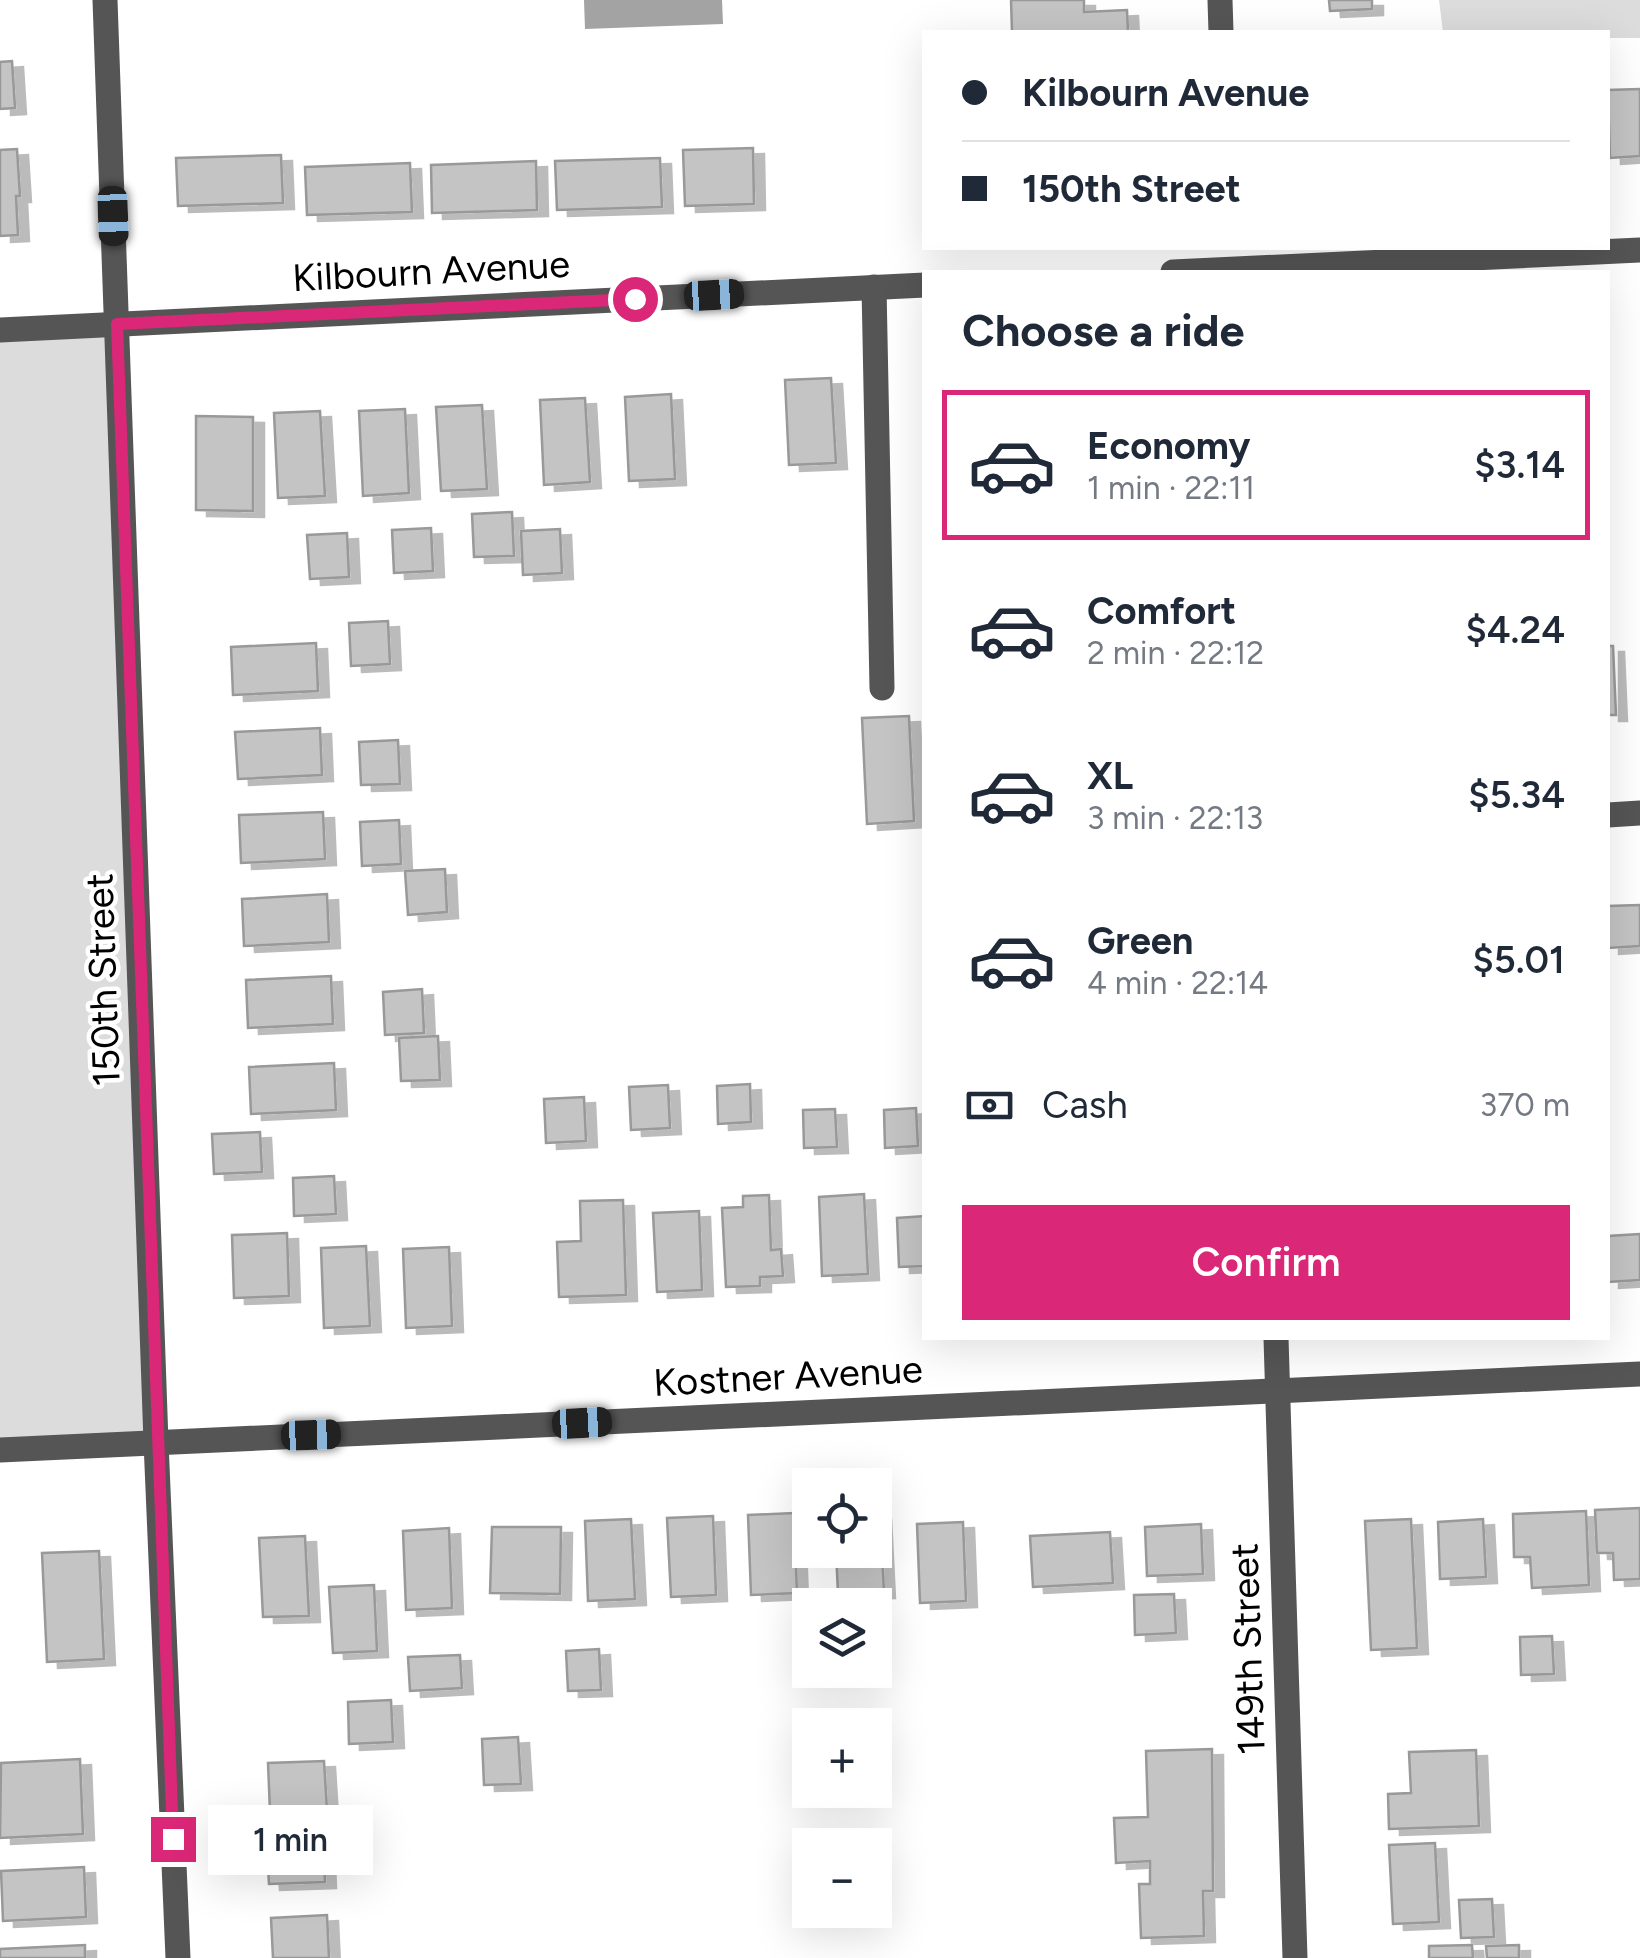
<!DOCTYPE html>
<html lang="en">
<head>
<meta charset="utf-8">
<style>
  :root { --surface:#fff; --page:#f2f2f3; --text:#1f2937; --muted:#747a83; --line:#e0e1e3; --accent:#db2777 }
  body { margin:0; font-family:Figtree,sans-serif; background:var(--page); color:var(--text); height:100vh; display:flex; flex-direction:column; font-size:38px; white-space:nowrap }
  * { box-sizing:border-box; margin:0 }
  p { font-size:32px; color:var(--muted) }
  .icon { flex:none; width:55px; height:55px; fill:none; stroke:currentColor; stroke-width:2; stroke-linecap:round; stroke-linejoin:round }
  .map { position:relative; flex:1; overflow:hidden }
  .panel { position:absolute; left:922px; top:270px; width:688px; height:1070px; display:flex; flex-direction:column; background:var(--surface); border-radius:0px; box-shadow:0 10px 40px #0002 }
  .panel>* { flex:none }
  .hud { position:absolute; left:922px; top:30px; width:688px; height:220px; border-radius:0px; box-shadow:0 10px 40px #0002; display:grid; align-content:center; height:220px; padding:0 40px; background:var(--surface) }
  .fabs { position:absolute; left:792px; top:1468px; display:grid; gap:20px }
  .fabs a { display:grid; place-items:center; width:100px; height:100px; border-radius:0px; background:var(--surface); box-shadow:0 10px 40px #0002; font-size:50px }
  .end { position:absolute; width:45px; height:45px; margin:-22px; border:12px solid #db2777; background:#fff; box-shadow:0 0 0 5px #fff }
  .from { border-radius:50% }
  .bubble { position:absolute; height:70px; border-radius:0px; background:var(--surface); box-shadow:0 10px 40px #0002; font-size:32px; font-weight:600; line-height:70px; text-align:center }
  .car { position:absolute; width:30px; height:60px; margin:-30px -15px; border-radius:12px; box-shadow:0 0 8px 2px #0007; background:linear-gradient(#222 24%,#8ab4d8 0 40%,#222 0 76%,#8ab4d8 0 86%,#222 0) }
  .hud b { display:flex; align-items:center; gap:35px; height:95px; font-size:38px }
  .hud b+b { border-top:2px solid var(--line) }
  .hud i { width:25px; height:25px; background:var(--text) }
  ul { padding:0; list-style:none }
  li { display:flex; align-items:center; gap:30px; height:150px; margin:0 20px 15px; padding:0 20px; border:5px solid transparent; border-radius:0px }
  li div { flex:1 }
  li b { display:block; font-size:38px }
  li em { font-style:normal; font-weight:600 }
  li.selected { border-color:var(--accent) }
  li>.icon { width:90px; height:90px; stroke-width:1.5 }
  h2 { padding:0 40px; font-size:45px; line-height:120px }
  .pay { display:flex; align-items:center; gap:25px; height:110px; padding:0 40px; font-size:38px }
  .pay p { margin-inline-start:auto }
  .button { display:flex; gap:20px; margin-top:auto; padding:20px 40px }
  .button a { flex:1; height:115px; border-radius:0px; background:var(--accent); color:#fff; font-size:40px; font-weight:600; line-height:115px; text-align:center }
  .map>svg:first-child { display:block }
</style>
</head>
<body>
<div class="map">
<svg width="1640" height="1958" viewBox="0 0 1640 1958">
  <defs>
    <filter id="shadow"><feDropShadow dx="11" dy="6" stdDeviation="0" flood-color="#0004"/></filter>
  </defs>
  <rect width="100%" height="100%" fill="#fff"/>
  <g fill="#dcdcdc">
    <path d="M 1439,0 L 1640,0 L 1640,38 L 1608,38 L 1608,32 L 1443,32 Z"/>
    <path d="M 117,324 L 156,1442 L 0,1450 L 0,330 Z"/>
  </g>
  <path fill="#a3a3a3" d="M 584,0 L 722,0 L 723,24 L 585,29 Z"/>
  <g fill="#c4c4c4" stroke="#999" stroke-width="2.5" filter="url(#shadow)">
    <path d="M 1011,0 L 1084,0 L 1084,12 L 1127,10 L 1128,32 L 1012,32 Z"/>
    <path d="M 1329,0 L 1372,0 L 1372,9 L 1330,11 Z"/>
    <path d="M 12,61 L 15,108 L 0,109 L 0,62 Z"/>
    <path d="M 1640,89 L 1640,156 L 1610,158 L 1608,90 Z"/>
    <path d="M 753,148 L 754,204 L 685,206 L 683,150 Z"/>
    <path d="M 17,149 L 20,196 L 16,196 L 18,235 L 0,236 L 0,150 Z"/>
    <path d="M 281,155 L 283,203 L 178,206 L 176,158 Z"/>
    <path d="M 660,158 L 662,207 L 557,210 L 555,161 Z"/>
    <path d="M 536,161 L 537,210 L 432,213 L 431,165 Z"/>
    <path d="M 410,163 L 412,212 L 307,215 L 305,167 Z"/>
    <path d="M 831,378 L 836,463 L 789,465 L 785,380 Z"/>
    <path d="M 671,394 L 675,479 L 629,481 L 625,397 Z"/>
    <path d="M 585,398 L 590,482 L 544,485 L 540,400 Z"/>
    <path d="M 482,405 L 487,489 L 441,491 L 436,407 Z"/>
    <path d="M 405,409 L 409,493 L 363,496 L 359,411 Z"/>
    <path d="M 320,411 L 325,496 L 278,498 L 274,413 Z"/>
    <path d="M 196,416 L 253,417 L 253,511 L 196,510 Z"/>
    <path d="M 512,512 L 514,556 L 474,557 L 472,514 Z"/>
    <path d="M 431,528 L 433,571 L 394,573 L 392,530 Z"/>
    <path d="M 560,529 L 562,573 L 523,575 L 521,531 Z"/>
    <path d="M 347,533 L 349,577 L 310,579 L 307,535 Z"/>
    <path d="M 388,621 L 390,664 L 351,666 L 349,623 Z"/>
    <path d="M 316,643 L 318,691 L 233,695 L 231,647 Z"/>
    <path d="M 1608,646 L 1613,646 L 1616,715 L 1608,715 Z"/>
    <path d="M 909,716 L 914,821 L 867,824 L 862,718 Z"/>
    <path d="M 320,728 L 322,775 L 238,779 L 235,732 Z"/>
    <path d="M 398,740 L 400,784 L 361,785 L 359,742 Z"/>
    <path d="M 323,812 L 325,859 L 241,863 L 239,815 Z"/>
    <path d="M 399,820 L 401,864 L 362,866 L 360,822 Z"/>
    <path d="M 445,869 L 447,912 L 408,915 L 405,871 Z"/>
    <path d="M 327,894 L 329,942 L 244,946 L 242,899 Z"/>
    <path d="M 1640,905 L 1640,946 L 1608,948 L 1608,906 Z"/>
    <path d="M 331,976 L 333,1024 L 248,1028 L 246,980 Z"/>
    <path d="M 422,989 L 424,1033 L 385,1035 L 383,992 Z"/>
    <path d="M 438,1036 L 440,1080 L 401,1081 L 399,1038 Z"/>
    <path d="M 334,1063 L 336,1110 L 251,1114 L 249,1067 Z"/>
    <path d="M 750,1084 L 751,1122 L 718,1124 L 717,1086 Z"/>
    <path d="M 668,1085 L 670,1128 L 631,1130 L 629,1087 Z"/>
    <path d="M 584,1097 L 586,1141 L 546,1143 L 544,1099 Z"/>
    <path d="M 916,1108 L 918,1146 L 885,1148 L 884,1110 Z"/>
    <path d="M 835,1109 L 837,1147 L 804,1148 L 803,1110 Z"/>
    <path d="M 260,1132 L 262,1172 L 214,1174 L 212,1134 Z"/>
    <path d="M 334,1176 L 336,1214 L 294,1216 L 293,1178 Z"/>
    <path d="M 864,1194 L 868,1274 L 822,1276 L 819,1197 Z"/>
    <path d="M 769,1195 L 771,1250 L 781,1249 L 783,1276 L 760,1277 L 760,1286 L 726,1287 L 722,1208 L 743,1207 L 743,1196 Z"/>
    <path d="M 623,1200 L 626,1295 L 559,1297 L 557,1242 L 581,1241 L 580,1201 Z"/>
    <path d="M 699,1211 L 702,1290 L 657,1292 L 653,1213 Z"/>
    <path d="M 925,1216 L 925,1266 L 899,1267 L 897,1218 Z"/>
    <path d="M 287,1233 L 289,1296 L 234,1298 L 232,1235 Z"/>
    <path d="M 1640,1234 L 1640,1280 L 1608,1282 L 1608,1236 Z"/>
    <path d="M 366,1246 L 370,1326 L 324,1328 L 321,1248 Z"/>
    <path d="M 449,1247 L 452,1326 L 406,1328 L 403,1249 Z"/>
    <path d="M 1640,1508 L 1640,1579 L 1614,1580 L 1613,1553 L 1597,1553 L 1595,1510 Z"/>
    <path d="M 1586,1511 L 1589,1585 L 1532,1588 L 1530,1557 L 1514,1557 L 1513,1514 Z"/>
    <path d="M 794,1513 L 797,1593 L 751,1595 L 748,1515 Z"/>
    <path d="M 875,1513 L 880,1513 L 884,1592 L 838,1594 L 836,1550 L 875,1550 Z"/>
    <path d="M 713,1516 L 716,1595 L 671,1597 L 667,1518 Z"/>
    <path d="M 631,1519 L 635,1599 L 588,1601 L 585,1521 Z"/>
    <path d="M 1411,1519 L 1417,1648 L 1371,1650 L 1365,1521 Z"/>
    <path d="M 1483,1519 L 1486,1577 L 1440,1579 L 1438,1522 Z"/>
    <path d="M 963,1522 L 966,1601 L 920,1603 L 917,1524 Z"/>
    <path d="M 1201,1524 L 1203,1574 L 1147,1576 L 1145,1527 Z"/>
    <path d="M 492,1527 L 561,1527 L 560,1594 L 490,1593 Z"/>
    <path d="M 449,1528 L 452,1608 L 406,1610 L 403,1531 Z"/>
    <path d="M 1110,1532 L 1113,1583 L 1033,1587 L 1030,1536 Z"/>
    <path d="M 305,1536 L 309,1616 L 263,1617 L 259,1538 Z"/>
    <path d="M 99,1551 L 104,1659 L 47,1662 L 42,1553 Z"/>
    <path d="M 374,1585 L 377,1651 L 333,1653 L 329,1587 Z"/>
    <path d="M 1174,1594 L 1176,1633 L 1135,1635 L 1134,1595 Z"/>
    <path d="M 1552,1636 L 1554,1674 L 1521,1675 L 1520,1637 Z"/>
    <path d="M 599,1649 L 601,1690 L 568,1691 L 566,1651 Z"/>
    <path d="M 460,1655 L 462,1688 L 410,1691 L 408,1657 Z"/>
    <path d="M 391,1700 L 393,1742 L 349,1744 L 348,1702 Z"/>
    <path d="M 518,1737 L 521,1784 L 484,1785 L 482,1739 Z"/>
    <path d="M 1212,1749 L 1213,1891 L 1203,1891 L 1204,1936 L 1141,1938 L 1139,1884 L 1150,1884 L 1150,1861 L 1116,1863 L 1114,1818 L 1148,1817 L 1146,1751 Z"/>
    <path d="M 1476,1750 L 1479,1826 L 1389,1829 L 1388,1794 L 1411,1793 L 1409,1752 Z"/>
    <path d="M 80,1759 L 83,1834 L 0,1838 L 1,1763 Z"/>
    <path d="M 324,1761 L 327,1810 L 270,1812 L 268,1763 Z"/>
    <path d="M 323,1832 L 325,1882 L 269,1884 L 266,1834 Z"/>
    <path d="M 1435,1843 L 1439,1922 L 1393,1924 L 1389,1845 Z"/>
    <path d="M 84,1867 L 86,1917 L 3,1921 L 1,1871 Z"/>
    <path d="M 1492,1899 L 1494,1937 L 1461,1938 L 1459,1900 Z"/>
    <path d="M 327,1915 L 329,1958 L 273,1958 L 271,1918 Z"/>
    <path d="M 85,1945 L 85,1958 L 0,1958 L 0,1949 Z"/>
    <path d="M 1472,1945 L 1473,1958 L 1429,1958 L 1429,1946 Z"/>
    <path d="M 1519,1945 L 1519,1958 L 1487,1958 L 1486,1946 Z"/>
  </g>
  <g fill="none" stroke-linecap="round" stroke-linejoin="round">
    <g stroke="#555" stroke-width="25">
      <path d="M 105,0 L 156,1442 L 178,1958"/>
      <path d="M 1220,0 L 1221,32"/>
      <path d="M 1173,272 L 1640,250"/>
      <path d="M 874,287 L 882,688"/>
      <path d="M 0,330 L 925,285"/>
      <path d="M 1608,815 L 1640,813"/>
      <path d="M 1276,1338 L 1295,1958"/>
      <path d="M 0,1450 L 1640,1374"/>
    </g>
  </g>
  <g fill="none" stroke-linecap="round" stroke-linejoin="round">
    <path stroke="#db2777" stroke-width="12" d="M 173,1839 L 117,324 L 635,299"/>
  </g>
  <g text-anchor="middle" stroke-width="9" stroke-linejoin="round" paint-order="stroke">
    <g font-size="38" fill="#000" stroke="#fff">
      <text transform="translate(431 271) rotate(-3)" y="13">Kilbourn Avenue</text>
      <text transform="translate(103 980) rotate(-92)" y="13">150th Street</text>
      <text transform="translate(788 1376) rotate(-3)" y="13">Kostner Avenue</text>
      <text transform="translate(1248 1649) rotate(-92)" y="13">149th Street</text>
    </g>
  </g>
</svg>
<div class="fabs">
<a><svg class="icon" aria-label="locate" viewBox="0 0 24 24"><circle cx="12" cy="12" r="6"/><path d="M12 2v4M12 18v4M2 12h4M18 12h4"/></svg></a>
<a><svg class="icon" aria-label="layers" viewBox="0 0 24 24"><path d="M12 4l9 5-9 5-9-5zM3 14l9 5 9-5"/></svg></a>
<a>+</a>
<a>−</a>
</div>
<i class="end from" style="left:635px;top:299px"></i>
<i class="end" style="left:173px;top:1839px"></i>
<div class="bubble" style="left:208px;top:1805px;width:165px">1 min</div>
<i class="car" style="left:113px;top:216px;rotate:178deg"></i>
<i class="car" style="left:714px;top:295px;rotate:87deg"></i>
<i class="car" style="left:582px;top:1423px;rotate:87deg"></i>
<i class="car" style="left:311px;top:1435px;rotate:88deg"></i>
<div class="hud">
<b><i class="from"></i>Kilbourn Avenue</b>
<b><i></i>150th Street</b>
</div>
<section class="panel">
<h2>Choose a ride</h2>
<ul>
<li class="selected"><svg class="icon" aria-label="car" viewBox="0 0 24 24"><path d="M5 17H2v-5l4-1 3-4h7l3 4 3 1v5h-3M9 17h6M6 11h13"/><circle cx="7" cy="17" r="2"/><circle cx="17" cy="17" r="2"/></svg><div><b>Economy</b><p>1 min · 22:11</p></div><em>$3.14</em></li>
<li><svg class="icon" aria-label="car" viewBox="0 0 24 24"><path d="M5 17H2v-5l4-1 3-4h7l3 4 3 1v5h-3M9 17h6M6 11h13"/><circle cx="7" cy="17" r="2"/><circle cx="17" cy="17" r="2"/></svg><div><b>Comfort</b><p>2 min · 22:12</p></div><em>$4.24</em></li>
<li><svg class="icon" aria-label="car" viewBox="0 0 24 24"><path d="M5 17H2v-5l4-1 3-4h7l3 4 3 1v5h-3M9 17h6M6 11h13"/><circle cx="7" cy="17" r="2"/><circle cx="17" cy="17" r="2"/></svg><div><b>XL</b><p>3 min · 22:13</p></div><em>$5.34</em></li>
<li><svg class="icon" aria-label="car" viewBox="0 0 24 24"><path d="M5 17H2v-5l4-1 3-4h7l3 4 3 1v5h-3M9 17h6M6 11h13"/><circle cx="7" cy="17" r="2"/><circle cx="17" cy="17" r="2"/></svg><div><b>Green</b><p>4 min · 22:14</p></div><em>$5.01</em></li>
</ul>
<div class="pay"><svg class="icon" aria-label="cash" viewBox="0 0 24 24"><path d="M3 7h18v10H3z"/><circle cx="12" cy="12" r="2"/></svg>Cash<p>370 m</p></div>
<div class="button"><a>Confirm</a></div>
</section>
</div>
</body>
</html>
